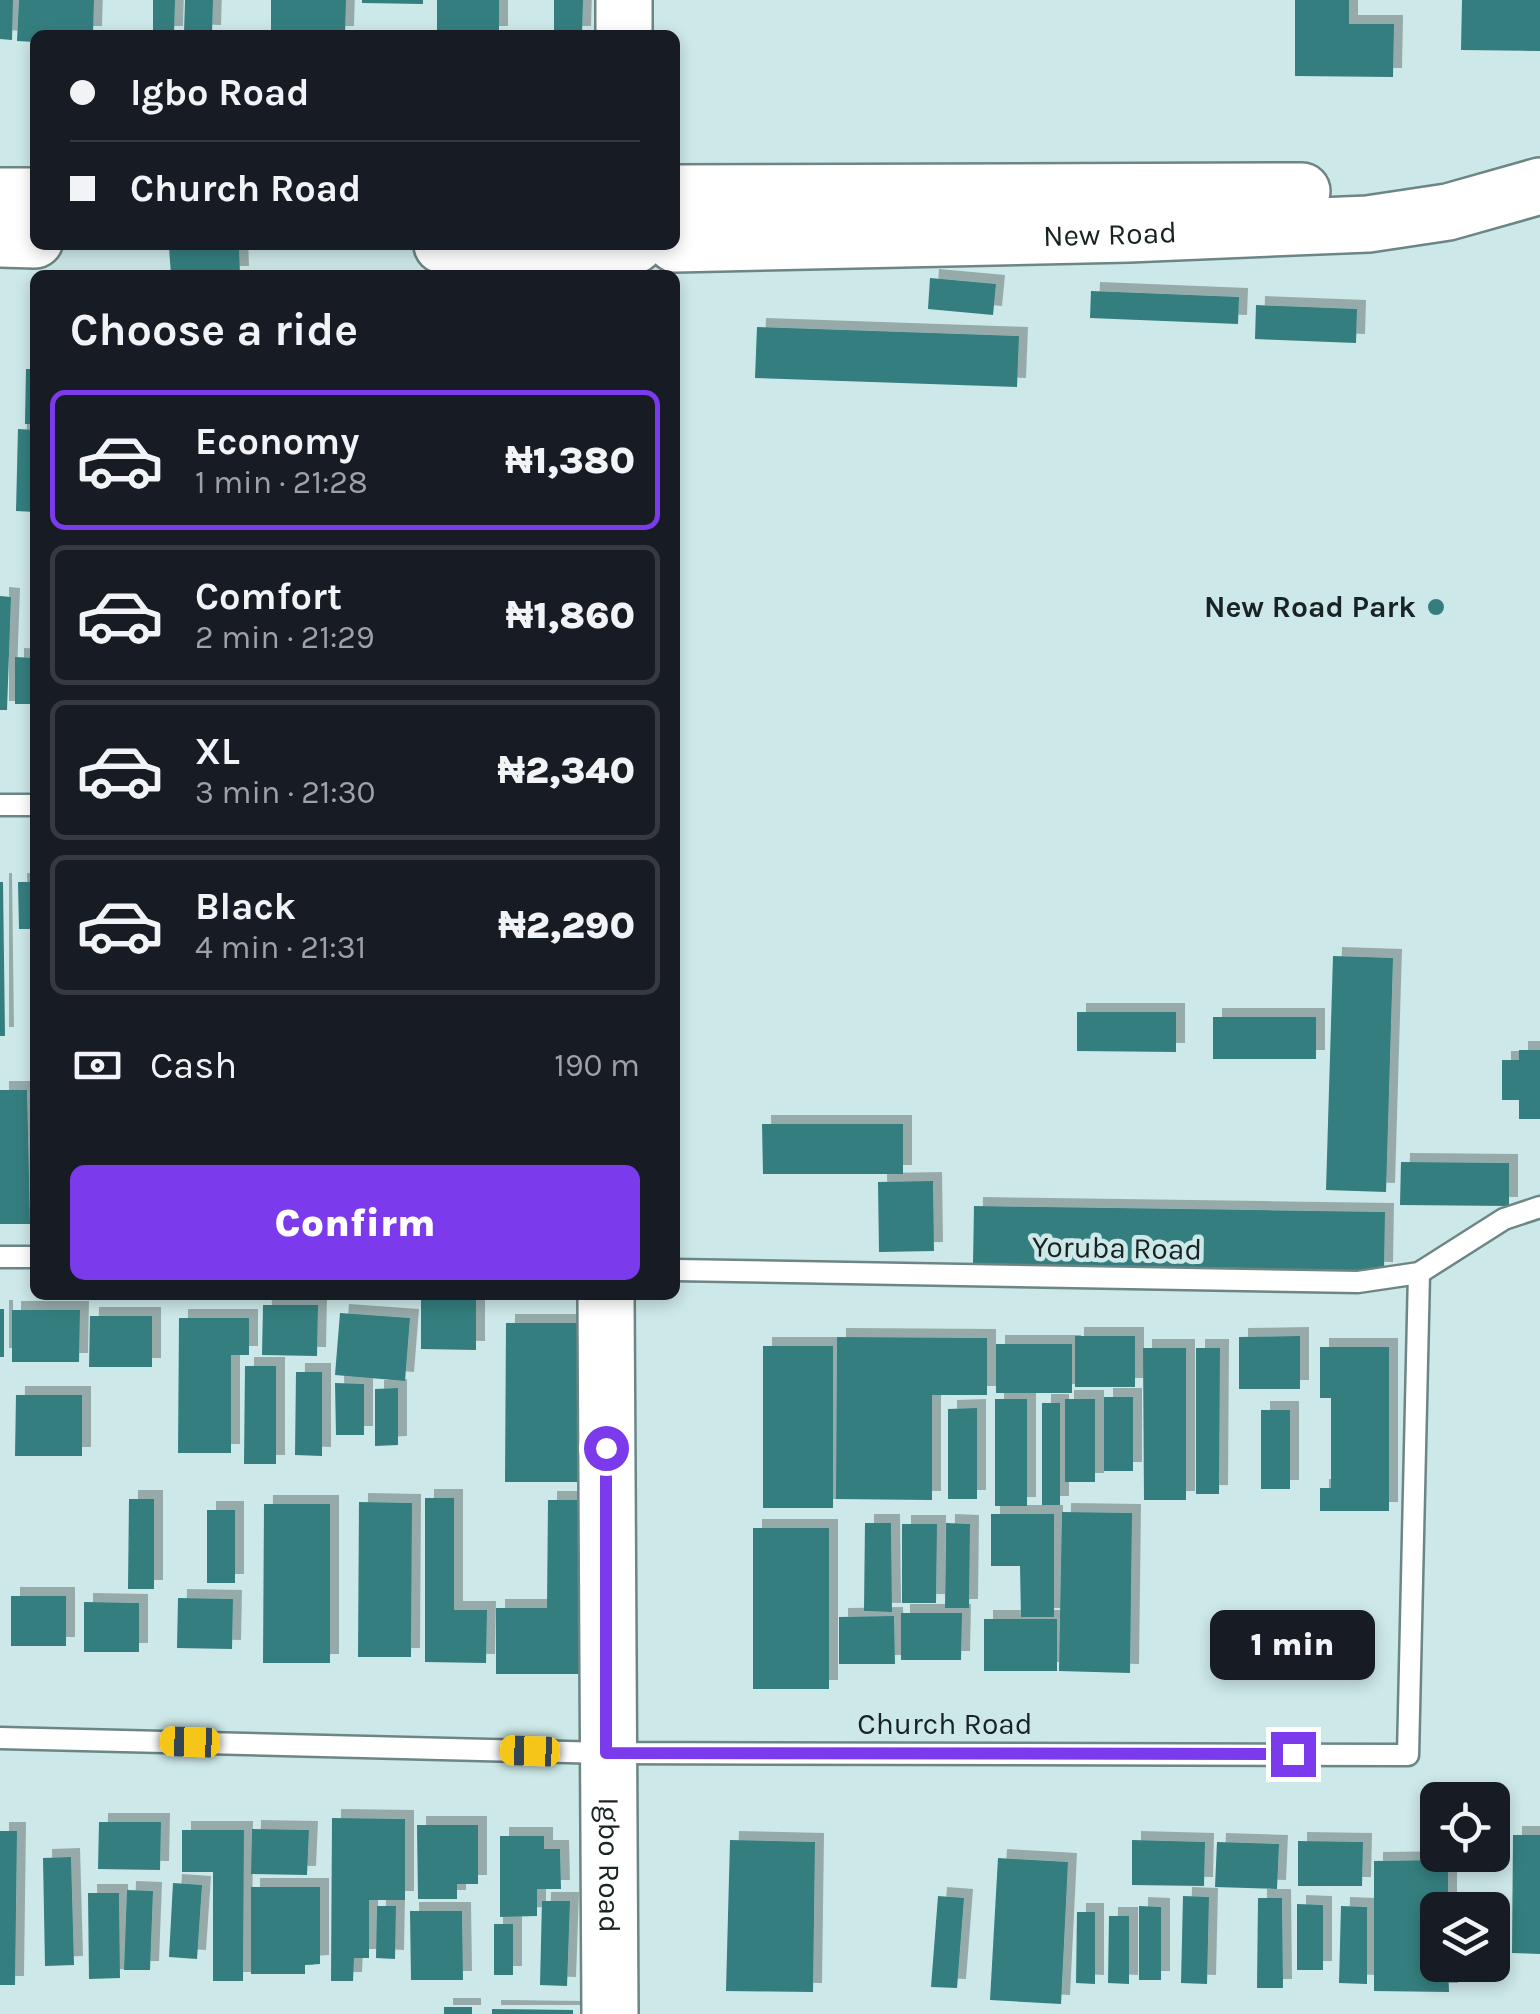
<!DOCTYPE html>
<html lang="en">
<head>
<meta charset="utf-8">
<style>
  :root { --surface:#171b24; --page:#20242c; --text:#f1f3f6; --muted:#9ea1a6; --line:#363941; --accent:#7c3aed }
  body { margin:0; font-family:Karla,sans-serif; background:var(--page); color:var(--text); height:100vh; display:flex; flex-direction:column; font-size:38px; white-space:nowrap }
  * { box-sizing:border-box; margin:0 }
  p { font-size:32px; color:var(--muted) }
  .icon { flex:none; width:55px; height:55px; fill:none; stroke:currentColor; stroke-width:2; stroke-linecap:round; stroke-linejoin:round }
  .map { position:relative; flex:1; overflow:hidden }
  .panel { position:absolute; left:30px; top:270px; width:650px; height:1030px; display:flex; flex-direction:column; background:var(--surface); border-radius:15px; box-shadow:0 5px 15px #0003 }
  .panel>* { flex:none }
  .top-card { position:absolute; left:30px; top:30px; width:650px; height:220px; border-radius:15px; box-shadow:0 5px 15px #0003; display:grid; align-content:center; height:220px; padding:0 40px; background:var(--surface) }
  .buttons { position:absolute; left:1420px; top:1782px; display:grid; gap:20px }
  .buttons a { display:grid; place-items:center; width:90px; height:90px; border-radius:15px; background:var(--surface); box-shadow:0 5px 15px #0003; font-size:50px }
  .end { position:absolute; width:45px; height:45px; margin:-22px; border:12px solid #7c3aed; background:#fff; box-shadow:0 0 0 5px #fff }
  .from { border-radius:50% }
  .bubble { position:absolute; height:70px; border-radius:15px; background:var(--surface); box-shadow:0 5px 15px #0003; font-size:32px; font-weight:800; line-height:70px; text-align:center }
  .car { position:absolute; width:30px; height:60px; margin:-30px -15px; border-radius:12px; box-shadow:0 0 8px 2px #0007; background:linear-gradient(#f5c518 24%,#345 0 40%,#f5c518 0 76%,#345 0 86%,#f5c518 0) }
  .top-card b { display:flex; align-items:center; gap:35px; height:95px; font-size:38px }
  .top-card b+b { border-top:2px solid var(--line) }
  .top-card i { width:25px; height:25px; background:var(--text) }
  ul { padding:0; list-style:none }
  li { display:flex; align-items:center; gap:30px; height:140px; margin:0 20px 15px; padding:0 20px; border:5px solid var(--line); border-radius:15px }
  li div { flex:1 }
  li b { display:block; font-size:38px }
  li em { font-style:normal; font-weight:800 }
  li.active { border-color:var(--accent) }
  li>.icon { width:90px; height:90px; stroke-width:1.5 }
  h2 { padding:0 40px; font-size:45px; line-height:120px }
  .pay { display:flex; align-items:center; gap:25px; height:110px; padding:0 40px; font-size:38px }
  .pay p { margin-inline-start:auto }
  .action { display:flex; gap:20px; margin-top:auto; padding:20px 40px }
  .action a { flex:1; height:115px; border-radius:15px; background:var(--accent); color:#fff; font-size:40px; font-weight:800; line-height:115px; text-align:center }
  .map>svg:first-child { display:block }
</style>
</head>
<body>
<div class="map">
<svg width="1540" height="2014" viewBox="0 0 1540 2014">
  <defs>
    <filter id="shadow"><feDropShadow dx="9" dy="-9" stdDeviation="0" flood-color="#0004"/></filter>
  </defs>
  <rect width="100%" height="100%" fill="#cde8e8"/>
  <g fill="#347e7f" filter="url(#shadow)">
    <path d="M 0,0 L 13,0 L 12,40 L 0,39 Z"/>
    <path d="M 19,0 L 94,0 L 93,35 L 35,35 L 35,42 L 17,41 Z"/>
    <path d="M 153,0 L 175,0 L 174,35 L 153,35 Z"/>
    <path d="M 185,0 L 213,0 L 212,34 L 184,33 Z"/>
    <path d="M 271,0 L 346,0 L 345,35 L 271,35 Z"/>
    <path d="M 362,0 L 423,0 L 423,4 L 362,3 Z"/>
    <rect x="437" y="0" width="62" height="35"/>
    <path d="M 554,0 L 583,0 L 582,35 L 554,35 Z"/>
    <path d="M 1295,0 L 1349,0 L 1349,24 L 1394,24 L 1393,77 L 1295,76 Z"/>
    <path d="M 1462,0 L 1540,0 L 1540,51 L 1461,50 Z"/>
    <path d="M 239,245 L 240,275 L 171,275 L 169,247 Z"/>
    <path d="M 930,278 L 996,284 L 993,315 L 928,309 Z"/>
    <path d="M 1091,291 L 1239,297 L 1238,324 L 1090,318 Z"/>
    <path d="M 1256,305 L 1357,309 L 1356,343 L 1255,339 Z"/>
    <path d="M 757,327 L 1019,336 L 1017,387 L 755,378 Z"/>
    <path d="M 26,369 L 35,369 L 35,424 L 25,424 Z"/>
    <path d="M 18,429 L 35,430 L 35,512 L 16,511 Z"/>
    <path d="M 0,596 L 11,597 L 7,710 L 0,710 Z"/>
    <path d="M 15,657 L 35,658 L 35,704 L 15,704 Z"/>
    <path d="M 0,882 L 3,882 L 5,1036 L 0,1036 Z"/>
    <path d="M 18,882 L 35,882 L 35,929 L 19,929 Z"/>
    <path d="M 1333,956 L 1393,958 L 1386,1192 L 1326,1190 Z"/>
    <path d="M 1077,1012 L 1176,1012 L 1176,1052 L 1077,1051 Z"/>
    <rect x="1213" y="1017" width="103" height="42"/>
    <path d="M 1519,1050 L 1540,1050 L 1540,1119 L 1519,1119 L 1519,1100 L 1502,1100 L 1502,1060 L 1519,1060 Z"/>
    <path d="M 0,1090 L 27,1090 L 30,1224 L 0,1224 Z"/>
    <path d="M 762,1124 L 903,1124 L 903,1174 L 763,1174 Z"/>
    <path d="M 1401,1162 L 1509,1163 L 1509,1206 L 1400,1205 Z"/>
    <path d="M 933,1181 L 934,1251 L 879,1252 L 878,1182 Z"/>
    <path d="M 974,1206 L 1385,1212 L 1384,1271 L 973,1265 Z"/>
    <path d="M 421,1299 L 476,1300 L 476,1350 L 421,1349 Z"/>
    <path d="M 263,1305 L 318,1305 L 317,1356 L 262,1355 Z"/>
    <rect x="0" y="1309" width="4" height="48"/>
    <path d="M 12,1310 L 80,1310 L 79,1362 L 12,1362 Z"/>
    <path d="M 340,1313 L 410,1318 L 405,1381 L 335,1375 Z"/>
    <path d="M 90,1316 L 152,1316 L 152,1367 L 89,1367 Z"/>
    <path d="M 179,1318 L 249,1318 L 249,1355 L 231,1355 L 231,1453 L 178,1453 Z"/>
    <path d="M 506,1323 L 583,1323 L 583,1482 L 505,1482 Z"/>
    <rect x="1075" y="1336" width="60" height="51"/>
    <path d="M 1300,1336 L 1300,1389 L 1239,1389 L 1239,1337 Z"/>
    <path d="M 837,1337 L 987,1338 L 987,1395 L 932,1395 L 932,1500 L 836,1499 Z"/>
    <rect x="996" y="1344" width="76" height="49"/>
    <rect x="763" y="1346" width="70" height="162"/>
    <path d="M 1320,1347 L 1389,1347 L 1389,1511 L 1320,1511 L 1320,1488 L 1331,1488 L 1331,1398 L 1320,1398 Z"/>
    <path d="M 1143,1348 L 1186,1348 L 1186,1500 L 1144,1500 Z"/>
    <path d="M 1196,1348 L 1220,1348 L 1219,1494 L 1196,1494 Z"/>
    <path d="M 245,1366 L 276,1366 L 276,1464 L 244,1464 Z"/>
    <path d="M 296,1372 L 322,1372 L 322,1456 L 295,1455 Z"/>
    <path d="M 335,1383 L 364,1384 L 364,1435 L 336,1435 Z"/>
    <path d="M 398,1388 L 398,1445 L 375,1446 L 375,1389 Z"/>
    <path d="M 16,1395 L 82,1395 L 82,1456 L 15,1456 Z"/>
    <rect x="1104" y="1397" width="29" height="74"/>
    <rect x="995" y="1399" width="32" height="107"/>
    <rect x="1065" y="1399" width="30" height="83"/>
    <rect x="1042" y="1403" width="18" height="102"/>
    <path d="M 977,1408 L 977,1499 L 948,1499 L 948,1409 Z"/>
    <rect x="1261" y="1410" width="29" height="79"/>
    <path d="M 425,1498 L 454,1498 L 454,1610 L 487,1610 L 486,1663 L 425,1662 Z"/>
    <path d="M 129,1499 L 154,1499 L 154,1589 L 128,1589 Z"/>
    <path d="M 548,1500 L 580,1500 L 580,1674 L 496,1674 L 496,1608 L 547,1608 Z"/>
    <path d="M 359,1502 L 412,1503 L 411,1657 L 358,1657 Z"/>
    <path d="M 264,1504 L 330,1504 L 330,1663 L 263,1663 Z"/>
    <rect x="207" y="1510" width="28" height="73"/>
    <path d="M 1062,1512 L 1132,1513 L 1130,1673 L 1059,1671 Z"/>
    <path d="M 991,1514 L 1054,1514 L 1054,1617 L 1021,1617 L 1020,1566 L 991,1566 Z"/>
    <path d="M 865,1523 L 891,1523 L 892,1612 L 864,1611 Z"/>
    <path d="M 946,1523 L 970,1524 L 969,1608 L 945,1608 Z"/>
    <path d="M 902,1524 L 937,1524 L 936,1603 L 902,1603 Z"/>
    <rect x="753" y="1528" width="76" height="161"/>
    <rect x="11" y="1596" width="55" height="50"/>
    <path d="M 178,1598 L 233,1599 L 232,1649 L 177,1648 Z"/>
    <path d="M 84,1602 L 139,1603 L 139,1652 L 84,1652 Z"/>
    <path d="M 901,1613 L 962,1613 L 961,1660 L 901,1660 Z"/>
    <path d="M 894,1616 L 895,1664 L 839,1664 L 839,1617 Z"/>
    <rect x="984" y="1619" width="73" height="52"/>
    <path d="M 332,1818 L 405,1819 L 405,1900 L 369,1900 L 369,1958 L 354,1958 L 353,1981 L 331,1981 Z"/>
    <path d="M 99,1822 L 161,1822 L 160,1870 L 98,1869 Z"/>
    <path d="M 417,1825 L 478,1825 L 478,1884 L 457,1884 L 457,1899 L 418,1899 Z"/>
    <path d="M 252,1829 L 309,1830 L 307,1875 L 251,1874 Z"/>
    <path d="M 182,1830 L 244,1830 L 243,1981 L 213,1981 L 213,1872 L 182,1872 Z"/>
    <path d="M 0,1831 L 17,1831 L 15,1985 L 0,1985 Z"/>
    <path d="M 1513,1835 L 1540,1835 L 1540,1954 L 1512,1953 Z"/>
    <path d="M 500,1836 L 544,1836 L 544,1849 L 560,1849 L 561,1889 L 537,1889 L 537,1916 L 500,1917 Z"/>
    <path d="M 730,1840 L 815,1842 L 813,1992 L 726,1991 Z"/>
    <path d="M 1132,1840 L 1205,1842 L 1204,1886 L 1132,1885 Z"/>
    <path d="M 1298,1841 L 1363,1842 L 1362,1886 L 1298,1886 Z"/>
    <path d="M 1217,1842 L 1279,1844 L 1277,1889 L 1215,1887 Z"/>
    <path d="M 71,1857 L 74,1965 L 45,1966 L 43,1858 Z"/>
    <path d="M 998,1858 L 1068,1862 L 1061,2004 L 990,2000 Z"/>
    <path d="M 1448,1860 L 1448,1910 L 1438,1910 L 1438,1965 L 1448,1965 L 1449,1992 L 1374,1991 L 1374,1861 Z"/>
    <path d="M 173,1883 L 202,1885 L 197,1959 L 169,1957 Z"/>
    <path d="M 251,1887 L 320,1887 L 320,1964 L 305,1965 L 305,1974 L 251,1974 Z"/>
    <path d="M 127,1890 L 153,1891 L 150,1970 L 124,1970 Z"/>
    <path d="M 88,1893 L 119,1893 L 120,1978 L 89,1979 Z"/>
    <path d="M 938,1896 L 964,1898 L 957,1988 L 931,1987 Z"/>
    <path d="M 1183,1896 L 1209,1897 L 1207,1984 L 1181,1983 Z"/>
    <path d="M 1258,1898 L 1282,1898 L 1283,1988 L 1257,1988 Z"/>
    <path d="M 542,1901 L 570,1901 L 567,1986 L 540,1985 Z"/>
    <path d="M 1297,1904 L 1323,1905 L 1323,1970 L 1297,1970 Z"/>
    <path d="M 377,1906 L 396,1906 L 395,1959 L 376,1958 Z"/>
    <path d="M 1139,1906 L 1161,1907 L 1161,1980 L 1139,1980 Z"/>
    <path d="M 1341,1906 L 1367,1907 L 1367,1984 L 1339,1983 Z"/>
    <path d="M 410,1911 L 462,1911 L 463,1980 L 411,1980 Z"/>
    <path d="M 1077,1912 L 1095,1912 L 1095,1984 L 1076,1983 Z"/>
    <path d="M 1109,1916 L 1129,1916 L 1129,1984 L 1108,1983 Z"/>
    <rect x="494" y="1924" width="19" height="51"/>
    <rect x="444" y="2007" width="28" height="7"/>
    <path d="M 492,2009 L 573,2010 L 573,2014 L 492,2014 Z"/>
  </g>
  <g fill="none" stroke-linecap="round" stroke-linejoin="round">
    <g stroke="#6c8585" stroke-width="25">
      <g id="lane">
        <path d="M 0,805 L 35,805"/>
        <path d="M 0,1257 L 35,1257"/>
        <path d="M 675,1270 L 1358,1282 L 1419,1273 L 1504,1219 L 1540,1207"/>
        <path d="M 0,1738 L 606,1753 L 1408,1755 L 1419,1273"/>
      </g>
    </g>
    <g stroke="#6c8585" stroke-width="60">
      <g id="secondary">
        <path d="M 624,35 L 624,0"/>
        <path d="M 675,193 L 1302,191"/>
        <path d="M 0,196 L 35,196"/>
        <path d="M 0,239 L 35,240"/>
        <path id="s1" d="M 675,244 L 1129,234 L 1368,224 L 1448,212 L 1540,186"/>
        <path d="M 442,245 L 635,245"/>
        <path id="s2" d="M 606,1295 L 610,2014"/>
      </g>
    </g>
    <use href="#lane" stroke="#fff" stroke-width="20"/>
    <use href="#secondary" stroke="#fff" stroke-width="55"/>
  </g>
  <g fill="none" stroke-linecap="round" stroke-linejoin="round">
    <path stroke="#7c3aed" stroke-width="12" d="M 606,1448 L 606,1753 L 1293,1754"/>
  </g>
  <circle fill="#357e80" stroke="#cde8e8" stroke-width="4" cx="1436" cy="607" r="10"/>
  <g text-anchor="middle" stroke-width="9" stroke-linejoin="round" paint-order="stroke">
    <g font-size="30" fill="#192323" stroke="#cde8e8">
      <text dy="10" stroke="none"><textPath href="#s1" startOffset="435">New Road</textPath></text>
      <text transform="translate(1117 1248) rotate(1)" y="10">Yoruba Road</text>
      <text x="945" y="1734">Church Road</text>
      <text dy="10" stroke="none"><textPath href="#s2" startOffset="570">Igbo Road</textPath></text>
    </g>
    <g font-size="30" font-weight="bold" fill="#192323" stroke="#cde8e8" text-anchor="end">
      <text x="1416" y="617">New Road Park</text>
    </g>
  </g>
</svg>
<div class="buttons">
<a><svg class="icon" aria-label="locate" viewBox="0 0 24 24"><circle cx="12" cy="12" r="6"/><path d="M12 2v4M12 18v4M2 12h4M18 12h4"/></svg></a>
<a><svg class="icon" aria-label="layers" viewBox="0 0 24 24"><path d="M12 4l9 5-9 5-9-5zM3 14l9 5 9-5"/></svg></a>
</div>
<i class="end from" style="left:606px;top:1448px"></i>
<i class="end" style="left:1293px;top:1754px"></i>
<div class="bubble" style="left:1210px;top:1610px;width:165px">1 min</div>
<i class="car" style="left:190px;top:1742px;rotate:272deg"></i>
<i class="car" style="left:530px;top:1751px;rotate:272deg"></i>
<div class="top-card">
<b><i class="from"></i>Igbo Road</b>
<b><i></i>Church Road</b>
</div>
<section class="panel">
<h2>Choose a ride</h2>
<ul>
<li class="active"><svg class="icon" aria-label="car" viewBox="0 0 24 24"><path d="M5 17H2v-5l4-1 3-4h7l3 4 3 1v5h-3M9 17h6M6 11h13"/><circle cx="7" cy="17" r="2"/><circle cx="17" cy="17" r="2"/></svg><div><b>Economy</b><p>1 min · 21:28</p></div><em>₦1,380</em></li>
<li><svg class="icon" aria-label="car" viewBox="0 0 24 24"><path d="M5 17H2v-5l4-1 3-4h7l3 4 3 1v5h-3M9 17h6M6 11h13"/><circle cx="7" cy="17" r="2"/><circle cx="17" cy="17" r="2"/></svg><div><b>Comfort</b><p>2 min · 21:29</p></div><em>₦1,860</em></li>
<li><svg class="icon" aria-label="car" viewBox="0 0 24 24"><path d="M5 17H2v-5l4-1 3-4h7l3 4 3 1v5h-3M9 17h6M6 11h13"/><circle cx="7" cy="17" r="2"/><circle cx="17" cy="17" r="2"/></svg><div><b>XL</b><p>3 min · 21:30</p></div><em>₦2,340</em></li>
<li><svg class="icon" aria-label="car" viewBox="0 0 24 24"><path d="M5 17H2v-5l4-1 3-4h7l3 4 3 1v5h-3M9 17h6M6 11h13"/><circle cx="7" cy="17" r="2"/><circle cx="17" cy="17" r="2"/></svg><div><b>Black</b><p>4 min · 21:31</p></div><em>₦2,290</em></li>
</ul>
<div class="pay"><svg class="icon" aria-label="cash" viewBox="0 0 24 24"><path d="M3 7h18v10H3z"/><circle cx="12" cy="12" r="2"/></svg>Cash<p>190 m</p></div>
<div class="action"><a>Confirm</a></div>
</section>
</div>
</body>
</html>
